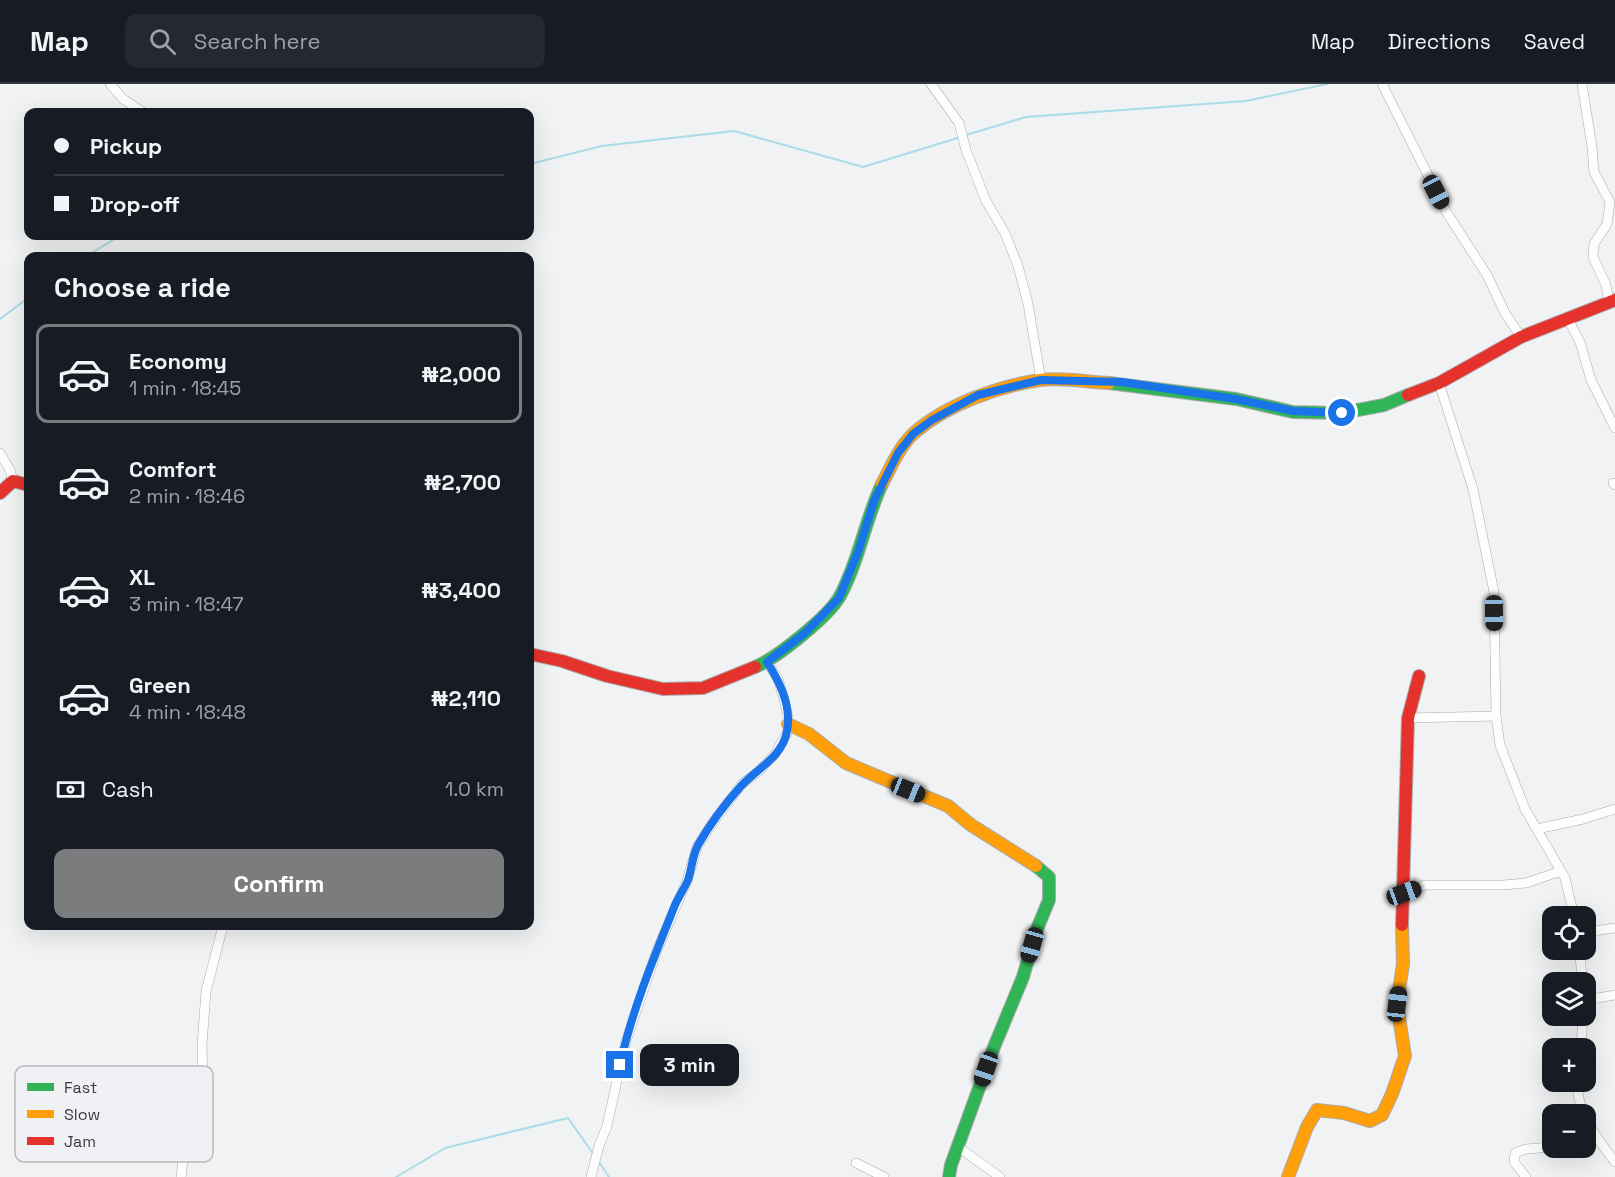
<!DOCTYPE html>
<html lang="en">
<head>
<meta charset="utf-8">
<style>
  :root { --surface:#171b24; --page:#242831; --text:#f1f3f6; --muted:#9ea1a6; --line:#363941; --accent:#7b7c7d }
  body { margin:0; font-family:"Space Grotesk",sans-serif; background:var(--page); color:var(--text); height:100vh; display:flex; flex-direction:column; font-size:22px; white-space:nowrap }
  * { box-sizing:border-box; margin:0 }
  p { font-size:20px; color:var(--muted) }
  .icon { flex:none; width:33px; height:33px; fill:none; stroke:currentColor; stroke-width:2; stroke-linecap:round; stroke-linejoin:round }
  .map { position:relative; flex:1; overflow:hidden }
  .drawer { position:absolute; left:24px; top:168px; width:510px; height:678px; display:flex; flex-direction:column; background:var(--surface); border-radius:12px; box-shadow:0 6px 24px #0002 }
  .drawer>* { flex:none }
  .banner { position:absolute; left:24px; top:24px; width:510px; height:132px; border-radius:12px; box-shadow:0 6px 24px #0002; display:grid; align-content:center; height:132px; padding:0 30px; background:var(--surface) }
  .controls { position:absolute; left:1542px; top:822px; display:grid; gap:12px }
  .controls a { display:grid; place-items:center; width:54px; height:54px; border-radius:12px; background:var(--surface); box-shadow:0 6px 24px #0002; font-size:30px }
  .end { position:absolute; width:27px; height:27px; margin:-14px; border:8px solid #1a73e8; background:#fff; box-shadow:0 0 0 3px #fff }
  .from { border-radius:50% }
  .bubble { position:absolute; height:42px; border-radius:12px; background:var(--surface); box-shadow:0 6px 24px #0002; font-size:20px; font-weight:700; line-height:42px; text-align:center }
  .car { position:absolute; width:18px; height:36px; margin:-18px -9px; border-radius:8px; box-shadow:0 0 4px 2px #0007; background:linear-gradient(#222 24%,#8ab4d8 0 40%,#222 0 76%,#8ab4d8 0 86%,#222 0) }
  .banner b { display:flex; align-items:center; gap:21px; height:57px; font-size:22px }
  .banner b+b { border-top:2px solid var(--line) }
  .banner i { width:15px; height:15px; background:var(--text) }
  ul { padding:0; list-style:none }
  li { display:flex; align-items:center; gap:18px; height:99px; margin:0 12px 9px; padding:0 18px; border:3px solid transparent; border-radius:12px }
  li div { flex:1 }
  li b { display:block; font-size:22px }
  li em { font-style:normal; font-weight:700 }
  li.active { border-color:var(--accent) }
  li>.icon { width:54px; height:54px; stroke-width:1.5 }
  h2 { padding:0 30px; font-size:27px; line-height:72px }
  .pay { display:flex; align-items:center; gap:15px; height:66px; padding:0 30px; font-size:22px }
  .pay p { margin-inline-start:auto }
  .primary-button { display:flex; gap:12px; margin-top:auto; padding:12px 30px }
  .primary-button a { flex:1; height:69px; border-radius:12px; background:var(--accent); color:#fff; font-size:24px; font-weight:700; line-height:69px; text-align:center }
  header { display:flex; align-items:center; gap:36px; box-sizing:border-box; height:84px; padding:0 30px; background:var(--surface); border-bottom:2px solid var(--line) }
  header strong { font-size:28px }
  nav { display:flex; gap:33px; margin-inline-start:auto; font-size:21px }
  .search { width:420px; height:54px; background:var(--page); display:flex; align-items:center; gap:15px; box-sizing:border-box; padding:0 21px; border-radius:12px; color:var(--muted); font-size:22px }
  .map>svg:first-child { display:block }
</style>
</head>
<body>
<header>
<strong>Map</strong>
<div class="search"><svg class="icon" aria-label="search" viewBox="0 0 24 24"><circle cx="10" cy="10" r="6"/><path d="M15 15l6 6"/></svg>Search here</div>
<nav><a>Map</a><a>Directions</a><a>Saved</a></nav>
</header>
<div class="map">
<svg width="1615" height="1093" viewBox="0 0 1615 1093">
  <rect width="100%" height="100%" fill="#f1f2f3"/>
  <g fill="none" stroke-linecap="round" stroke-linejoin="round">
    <g stroke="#aadce7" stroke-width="2">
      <path d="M 966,51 L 1026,33 L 1246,17 L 1327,0"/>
      <path d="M 530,80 L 602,62 L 734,47 L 863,83 L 961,53"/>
      <path d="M 87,172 L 119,152"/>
      <path d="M 0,235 L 28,214"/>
      <path d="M 599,1078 L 609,1093"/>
      <path d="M 396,1093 L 445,1064 L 568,1034 L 594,1071"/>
    </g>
    <g stroke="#aaaaab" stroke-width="10">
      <g id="street">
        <path d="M 110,0 L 123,15 L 143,28"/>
        <path d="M 931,0 L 959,39 L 966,66 L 986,117 L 1005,149 L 1018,182 L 1028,220 L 1041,296"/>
        <path d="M 1382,0 L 1447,129 L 1487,191 L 1505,229 L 1521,253"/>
        <path d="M 1582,0 L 1592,63 L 1594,88 L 1610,118 L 1607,140 L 1594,160 L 1593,173 L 1606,201 L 1609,218"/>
        <path d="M 1568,235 L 1580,258 L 1591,296 L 1615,344"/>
        <path d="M 1439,299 L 1473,405 L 1494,508 L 1496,632 L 1500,661 L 1525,725 L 1565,794 L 1574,832"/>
        <path d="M 0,369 L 10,386 L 13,397"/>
        <path d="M 1613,399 L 1615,401"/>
        <path d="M 1408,634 L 1496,632"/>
        <path d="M 1537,745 L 1583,735 L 1615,725"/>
        <path d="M 1404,809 L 1425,801 L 1503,801 L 1526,799 L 1561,787"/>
        <path d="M 1586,848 L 1615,844"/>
        <path d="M 1579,866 L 1583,898"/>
        <path d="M 1586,916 L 1615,911"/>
        <path d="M 1581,964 L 1583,932"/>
        <path d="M 1578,998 C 1575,1027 1598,1056 1615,1078"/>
        <path d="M 958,1063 L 1000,1093"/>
        <path d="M 1558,1064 L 1572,1067 L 1583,1064"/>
        <path d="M 856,1079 L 884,1093"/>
        <path d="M 181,1093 L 184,1067 L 203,998 L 202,961 L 206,907 L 223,842"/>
        <path d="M 591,1093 L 599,1062 L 607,1042 L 625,960 L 657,866 L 687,797 L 697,763 L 713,738 L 742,700 L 759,687 L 775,670 L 787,649 L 788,633 L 784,615 L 778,595 L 767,578"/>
        <path d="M 1526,1093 L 1514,1078 L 1515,1069 L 1526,1065 L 1552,1063"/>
      </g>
    </g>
    <g stroke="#aaaaab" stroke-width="14">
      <g id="fast">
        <path d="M 1109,299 L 1236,315 L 1293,328 L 1342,329 L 1384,321 L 1408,311"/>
        <path d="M 755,583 C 777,574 829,532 840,512 C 859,477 865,436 882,400"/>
        <path d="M 949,1093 L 951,1081 L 994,963 L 1023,893 L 1037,845 L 1049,816 L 1049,793 L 1036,782"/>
      </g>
    </g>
    <g stroke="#aaaaab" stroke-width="14">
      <g id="slow">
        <path d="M 882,400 C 891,383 899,363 914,349 C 946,321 998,302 1040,296 C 1062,293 1087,298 1109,299"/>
        <path d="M 788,640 L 809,650 L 846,679 L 948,722 L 971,741 L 1036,782"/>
        <path d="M 1288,1093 L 1307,1043 L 1317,1026 L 1344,1029 L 1370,1037 L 1382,1031 L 1392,1010 L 1405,972 L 1397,920 L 1403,880 L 1402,841"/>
      </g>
    </g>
    <g stroke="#aaaaab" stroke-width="14">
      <g id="jam">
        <path d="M 1408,311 L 1439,299 L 1521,253 L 1615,216"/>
        <path d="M 0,409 L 13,397 L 28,401"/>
        <path d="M 530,570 L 562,577 L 607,592 L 663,605 L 703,604 L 755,583"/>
        <path d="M 1402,841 L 1408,634 L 1419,592"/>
      </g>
    </g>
    <use href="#street" stroke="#fdfdfd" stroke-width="9"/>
    <use href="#fast" stroke="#30b455" stroke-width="12"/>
    <use href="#slow" stroke="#ff9f0a" stroke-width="12"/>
    <use href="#jam" stroke="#e5322d" stroke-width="12"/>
  </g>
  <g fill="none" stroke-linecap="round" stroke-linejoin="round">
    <path stroke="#1a73e8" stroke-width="8" d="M 620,981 C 632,926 654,873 675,821 C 679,812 684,805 688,796 C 692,785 692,772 698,761 C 710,740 725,720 741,702 C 757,685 783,672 787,647 C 792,623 780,598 767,578 L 805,549 L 839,514 L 858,468 L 874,417 L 898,369 L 913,350 L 932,336 L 978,311 L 1041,296 L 1122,298 L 1236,315 L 1293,327 L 1342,329"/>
  </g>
  <rect x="15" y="982" width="198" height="96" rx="9" fill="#f0f1f4" stroke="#babbbd" stroke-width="1.5"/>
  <rect x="27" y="999" width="27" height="8" fill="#30b455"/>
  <rect x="27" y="1026" width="27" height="8" fill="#ff9f0a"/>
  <rect x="27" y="1053" width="27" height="8" fill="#e5322d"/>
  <g font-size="16" fill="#3b3c3d">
    <text x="64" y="1009">Fast</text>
    <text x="64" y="1036">Slow</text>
    <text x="64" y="1063">Jam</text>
  </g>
</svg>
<div class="controls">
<a><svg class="icon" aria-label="locate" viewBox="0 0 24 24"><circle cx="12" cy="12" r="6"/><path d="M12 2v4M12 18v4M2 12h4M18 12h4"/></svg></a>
<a><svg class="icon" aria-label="layers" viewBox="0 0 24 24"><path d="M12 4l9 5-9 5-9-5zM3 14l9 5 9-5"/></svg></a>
<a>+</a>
<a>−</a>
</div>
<i class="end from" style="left:1342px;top:329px"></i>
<i class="end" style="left:620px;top:981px"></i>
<div class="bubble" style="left:640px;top:960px;width:99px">3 min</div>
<i class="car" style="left:1436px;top:108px;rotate:153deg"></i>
<i class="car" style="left:1494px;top:529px;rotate:179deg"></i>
<i class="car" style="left:908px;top:706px;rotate:112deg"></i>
<i class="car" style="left:1404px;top:809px;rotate:70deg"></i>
<i class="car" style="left:1032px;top:861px;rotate:196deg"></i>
<i class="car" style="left:1397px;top:920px;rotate:7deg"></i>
<i class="car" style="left:986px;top:985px;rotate:199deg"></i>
<div class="banner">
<b><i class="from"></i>Pickup</b>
<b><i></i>Drop-off</b>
</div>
<section class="drawer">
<h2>Choose a ride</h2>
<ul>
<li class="active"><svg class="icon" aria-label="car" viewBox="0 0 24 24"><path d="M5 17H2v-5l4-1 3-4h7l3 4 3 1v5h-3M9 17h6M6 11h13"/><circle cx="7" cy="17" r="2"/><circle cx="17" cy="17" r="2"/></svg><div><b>Economy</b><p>1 min · 18:45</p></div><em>₦2,000</em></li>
<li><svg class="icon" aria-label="car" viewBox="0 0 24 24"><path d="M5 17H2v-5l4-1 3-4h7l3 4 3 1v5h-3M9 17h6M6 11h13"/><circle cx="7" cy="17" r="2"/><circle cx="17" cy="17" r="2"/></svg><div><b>Comfort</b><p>2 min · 18:46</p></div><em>₦2,700</em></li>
<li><svg class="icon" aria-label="car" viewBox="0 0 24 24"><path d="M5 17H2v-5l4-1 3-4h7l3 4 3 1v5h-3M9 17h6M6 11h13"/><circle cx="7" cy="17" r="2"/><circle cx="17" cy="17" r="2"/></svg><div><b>XL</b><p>3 min · 18:47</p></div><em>₦3,400</em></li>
<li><svg class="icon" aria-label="car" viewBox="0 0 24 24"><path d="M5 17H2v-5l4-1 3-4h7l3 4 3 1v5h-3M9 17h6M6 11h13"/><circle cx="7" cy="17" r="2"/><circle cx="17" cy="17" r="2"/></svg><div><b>Green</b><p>4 min · 18:48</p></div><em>₦2,110</em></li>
</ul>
<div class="pay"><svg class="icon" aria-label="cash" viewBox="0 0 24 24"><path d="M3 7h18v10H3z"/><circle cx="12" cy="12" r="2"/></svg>Cash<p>1.0 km</p></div>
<div class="primary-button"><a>Confirm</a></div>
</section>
</div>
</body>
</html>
